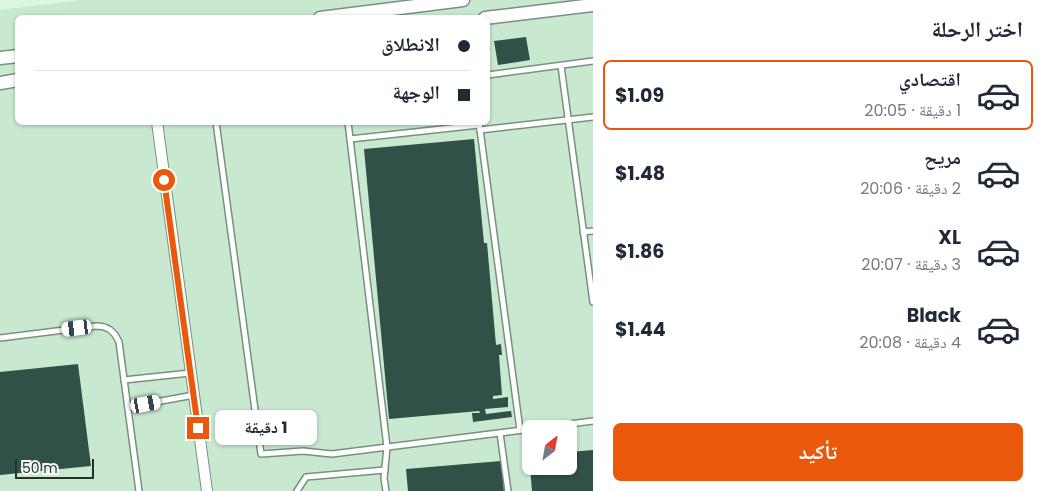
<!DOCTYPE html>
<html lang="ar">
<head>
<meta charset="utf-8">
<style>
  :root { --surface:#fff; --page:#f6f6f7; --text:#1f2937; --muted:#747a83; --line:#e0e1e3; --accent:#ea580c }
  body { margin:0; font-family:Poppins,"Noto Naskh Arabic",sans-serif; background:var(--page); color:var(--text); direction:rtl; height:100vh; display:flex; flex-direction:column; font-size:19px; white-space:nowrap }
  * { box-sizing:border-box; margin:0 }
  p { font-size:16px; color:var(--muted) }
  .icon { flex:none; width:28px; height:28px; fill:none; stroke:currentColor; stroke-width:2; stroke-linecap:round; stroke-linejoin:round }
  .map { position:relative; flex:1; overflow:hidden; direction:ltr }
  .details { display:flex; flex-direction:column; background:var(--surface); width:450px }
  .details>* { flex:none }
  .hud { position:absolute; left:15px; top:15px; width:475px; height:110px; border-radius:8px; box-shadow:0 1px 4px #0004; direction:rtl; display:grid; align-content:center; height:110px; padding:0 20px; background:var(--surface) }
  .needle { width:32px; rotate:31deg }
  .fabs { position:absolute; left:522px; top:420px; display:grid; gap:10px }
  .fabs a { display:grid; place-items:center; width:55px; height:55px; border-radius:8px; background:var(--surface); box-shadow:0 1px 4px #0004; font-size:25px }
  .scale { position:absolute; left:15px; bottom:12px; width:79px; box-sizing:border-box; padding-left:5px; border:2px solid #263029; border-top:0; font-size:14px; line-height:18px; white-space:nowrap; color:#263029; -webkit-text-stroke:4px #f3fef6; paint-order:stroke }
  .end { position:absolute; width:22px; height:22px; margin:-11px; border:6px solid #ea580c; background:#fff; box-shadow:0 0 0 2px #fff }
  .from { border-radius:50% }
  .bubble { position:absolute; height:35px; border-radius:8px; background:var(--surface); box-shadow:0 1px 4px #0004; font-size:16px; font-weight:700; line-height:35px; text-align:center; direction:rtl }
  .car { position:absolute; width:15px; height:30px; margin:-15px -8px; border-radius:6px; box-shadow:0 0 4px 1px #0007; background:linear-gradient(#fff 24%,#345 0 40%,#fff 0 76%,#345 0 86%,#fff 0) }
  .hud b { display:flex; align-items:center; gap:18px; height:48px; font-size:19px }
  .hud b+b { border-top:1px solid var(--line) }
  .hud i { width:12px; height:12px; background:var(--text) }
  ul { padding:0; list-style:none }
  li { display:flex; align-items:center; gap:15px; height:70px; margin:0 10px 8px; padding:0 10px; border:2px solid transparent; border-radius:8px }
  li div { flex:1 }
  li b { display:block; font-size:19px }
  li em { font-style:normal; font-weight:700 }
  li.selected { border-color:var(--accent) }
  li>.icon { width:45px; height:45px; stroke-width:1.5 }
  h2 { padding:0 20px; font-size:22px; line-height:60px }
  .cta { display:flex; gap:10px; margin-top:auto; padding:10px 20px }
  .cta a { flex:1; height:58px; border-radius:8px; background:var(--accent); color:#fff; font-size:20px; font-weight:700; line-height:58px; text-align:center }
  main { display:flex; flex:1; min-height:0 }
  .map>svg:first-child { display:block }
</style>
</head>
<body>
<main>
<section class="details">
<h2>اختر الرحلة</h2>
<ul>
<li class="selected"><svg class="icon" aria-label="car" viewBox="0 0 24 24"><path d="M5 17H2v-5l4-1 3-4h7l3 4 3 1v5h-3M9 17h6M6 11h13"/><circle cx="7" cy="17" r="2"/><circle cx="17" cy="17" r="2"/></svg><div><b>اقتصادي</b><p>1 دقيقة · 20:05</p></div><em>$1.09</em></li>
<li><svg class="icon" aria-label="car" viewBox="0 0 24 24"><path d="M5 17H2v-5l4-1 3-4h7l3 4 3 1v5h-3M9 17h6M6 11h13"/><circle cx="7" cy="17" r="2"/><circle cx="17" cy="17" r="2"/></svg><div><b>مريح</b><p>2 دقيقة · 20:06</p></div><em>$1.48</em></li>
<li><svg class="icon" aria-label="car" viewBox="0 0 24 24"><path d="M5 17H2v-5l4-1 3-4h7l3 4 3 1v5h-3M9 17h6M6 11h13"/><circle cx="7" cy="17" r="2"/><circle cx="17" cy="17" r="2"/></svg><div><b>XL</b><p>3 دقيقة · 20:07</p></div><em>$1.86</em></li>
<li><svg class="icon" aria-label="car" viewBox="0 0 24 24"><path d="M5 17H2v-5l4-1 3-4h7l3 4 3 1v5h-3M9 17h6M6 11h13"/><circle cx="7" cy="17" r="2"/><circle cx="17" cy="17" r="2"/></svg><div><b>Black</b><p>4 دقيقة · 20:08</p></div><em>$1.44</em></li>
</ul>
<div class="cta"><a>تأكيد</a></div>
</section>
<div class="map">
<svg width="593" height="491" viewBox="0 0 593 491">
  <rect width="100%" height="100%" fill="#dbf6e1"/>
  <path fill="#c8e9d0" fill-rule="evenodd" d="M 81,0 L 593,0 L 593,491 L 0,491 L 0,10 ZM 18,18 L 488,18 L 488,122 L 18,122 ZM 531,429 L 569,429 L 569,466 L 531,466 Z"/>
  <g fill="#305048">
    <path d="M 526,37 L 530,60 L 498,65 L 494,41 Z"/>
    <path d="M 474,139 L 484,243 L 487,243 L 496,345 L 501,344 L 502,355 L 499,355 L 502,395 L 493,396 L 493,399 L 508,397 L 508,407 L 485,409 L 486,414 L 511,411 L 512,417 L 473,422 L 472,413 L 480,413 L 479,411 L 389,419 L 364,149 Z"/>
    <path d="M 78,364 L 91,466 L 0,475 L 0,372 Z"/>
    <path d="M 593,450 L 593,491 L 532,491 L 529,455 L 531,455 L 531,466 L 569,466 L 569,452 Z"/>
    <path d="M 501,461 L 504,491 L 408,491 L 406,469 Z"/>
  </g>
  <g fill="none" stroke-linecap="round" stroke-linejoin="round">
    <g stroke="#78907e" stroke-width="8">
      <g id="service">
        <path d="M 561,66 L 593,302"/>
        <path d="M 488,75 L 593,61"/>
        <path d="M 216,122 L 261,454 L 303,451 L 332,454 L 531,429"/>
        <path d="M 348,122 L 387,447 L 384,478 L 386,491"/>
        <path d="M 479,122 L 520,430"/>
        <path d="M 480,130 L 593,117"/>
        <path d="M 350,139 L 479,125"/>
        <path d="M 583,232 L 593,231"/>
        <path d="M 0,338 L 96,326 C 108,326 114,331 119,342 L 139,491"/>
        <path d="M 124,380 L 190,373"/>
        <path d="M 128,407 L 194,395"/>
        <path d="M 531,429 L 593,421"/>
        <path d="M 500,433 L 508,491"/>
        <path d="M 297,491 L 306,477 L 385,470"/>
      </g>
    </g>
    <g stroke="#78907e" stroke-width="12">
      <path id="minor" d="M 157,122 L 207,491"/>
    </g>
    <g stroke="#78907e" stroke-width="15">
      <g id="tertiary">
        <path d="M 320,18 L 463,0"/>
        <path d="M 485,18 L 593,5"/>
        <path d="M 0,58 L 18,56"/>
        <path d="M 0,83 L 18,80"/>
      </g>
    </g>
    <use href="#service" stroke="#fff" stroke-width="5"/>
    <use href="#minor" stroke="#fff" stroke-width="10"/>
    <use href="#tertiary" stroke="#fff" stroke-width="12"/>
  </g>
  <g fill="none" stroke-linecap="round" stroke-linejoin="round">
    <path stroke="#ea580c" stroke-width="6" d="M 164,180 L 198,428"/>
  </g>
</svg>
<div class="fabs">
<a><svg class="needle" viewBox="-14 -14 28 28"><path d="M0-13l5 13h-10z" fill="#e53935"/><path d="M0 13l5-13h-10z" fill="#747a83"/></svg></a>
</div>
<div class="scale">50 m</div>
<i class="end from" style="left:164px;top:180px"></i>
<i class="end" style="left:198px;top:428px"></i>
<div class="bubble" style="left:215px;top:410px;width:102px">1 دقيقة</div>
<i class="car" style="left:77px;top:328px;rotate:263deg"></i>
<i class="car" style="left:146px;top:404px;rotate:80deg"></i>
<div class="hud">
<b><i class="from"></i>الانطلاق</b>
<b><i></i>الوجهة</b>
</div>
</div>
</main>
</body>
</html>
